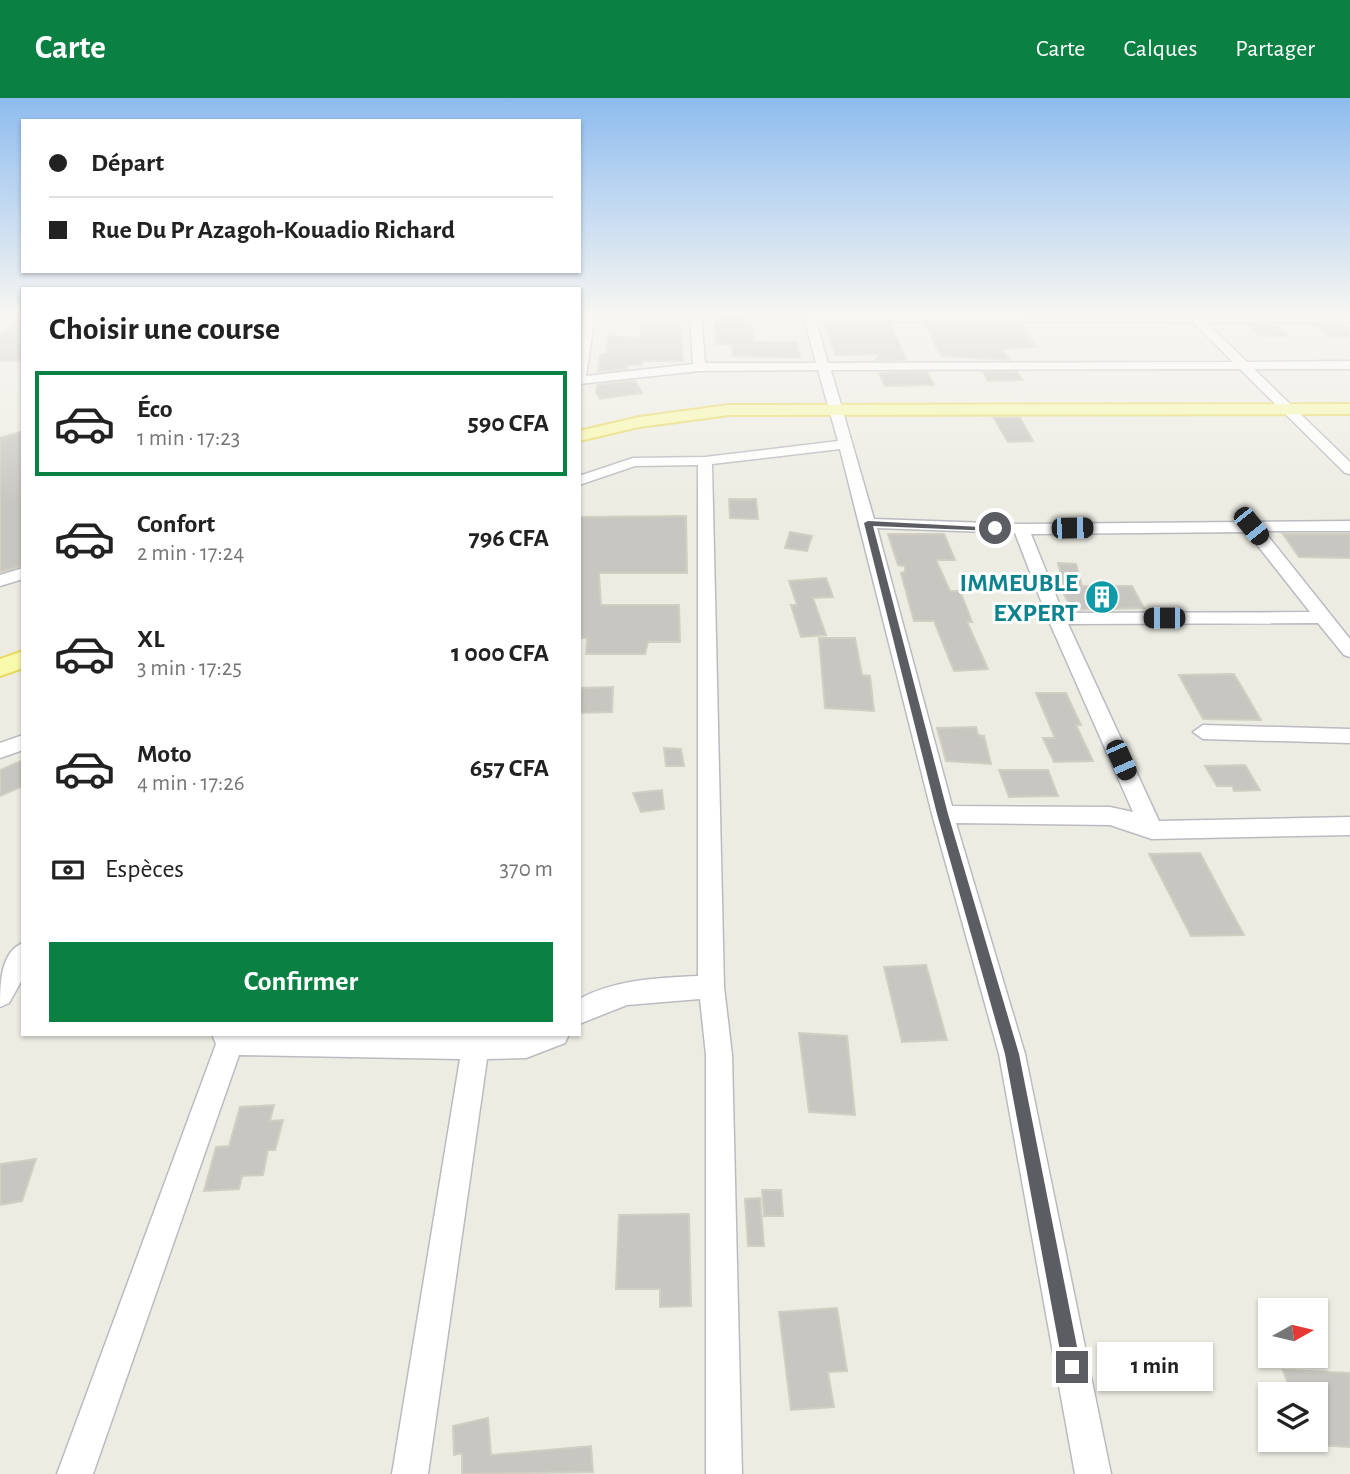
<!DOCTYPE html>
<html lang="fr">
<head>
<meta charset="utf-8">
<style>
  :root { --surface:#fff; --page:#f2f2f2; --text:#222; --muted:#767676; --line:#e0e0e0; --accent:#0b8043 }
  body { margin:0; font-family:"Alegreya Sans",sans-serif; background:var(--page); color:var(--text); height:100vh; display:flex; flex-direction:column; font-size:26px; white-space:nowrap }
  * { box-sizing:border-box; margin:0 }
  p { font-size:23px; color:var(--muted) }
  .icon { flex:none; width:38px; height:38px; fill:none; stroke:currentColor; stroke-width:2; stroke-linecap:round; stroke-linejoin:round }
  .map { position:relative; flex:1; overflow:hidden }
  .details { position:absolute; left:21px; top:189px; width:560px; height:749px; display:flex; flex-direction:column; background:var(--surface); border-radius:0px; box-shadow:0 2px 5px #0004 }
  .details>* { flex:none }
  .hud { position:absolute; left:21px; top:21px; width:560px; height:154px; border-radius:0px; box-shadow:0 2px 5px #0004; display:grid; align-content:center; height:154px; padding:0 28px; background:var(--surface) }
  .needle { width:46px; rotate:82deg }
  .controls { position:absolute; left:1258px; top:1200px; display:grid; gap:14px }
  .controls a { display:grid; place-items:center; width:70px; height:70px; border-radius:0px; background:var(--surface); box-shadow:0 2px 5px #0004; font-size:35px }
  .end { position:absolute; width:32px; height:32px; margin:-16px; border:9px solid #5b5d63; background:#fff; box-shadow:0 0 0 4px #fff }
  .from { border-radius:50% }
  .bubble { position:absolute; height:49px; border-radius:0px; background:var(--surface); box-shadow:0 2px 5px #0004; font-size:23px; font-weight:600; line-height:49px; text-align:center }
  .car { position:absolute; width:21px; height:42px; margin:-21px -10px; border-radius:9px; box-shadow:0 0 5px 2px #0007; background:linear-gradient(#222 24%,#8ab4d8 0 40%,#222 0 76%,#8ab4d8 0 86%,#222 0) }
  .hud b { display:flex; align-items:center; gap:24px; height:66px; font-size:26px }
  .hud b+b { border-top:2px solid var(--line) }
  .hud i { width:18px; height:18px; background:var(--text) }
  ul { padding:0; list-style:none }
  li { display:flex; align-items:center; gap:21px; height:105px; margin:0 14px 10px; padding:0 14px; border:4px solid transparent; border-radius:0px }
  li div { flex:1 }
  li b { display:block; font-size:26px }
  li em { font-style:normal; font-weight:600 }
  li.active { border-color:var(--accent) }
  li>.icon { width:63px; height:63px; stroke-width:1.5 }
  h2 { padding:0 28px; font-size:32px; line-height:84px }
  .pay { display:flex; align-items:center; gap:18px; height:77px; padding:0 28px; font-size:26px }
  .pay p { margin-inline-start:auto }
  .cta { display:flex; gap:14px; margin-top:auto; padding:14px 28px }
  .cta a { flex:1; height:80px; border-radius:0px; background:var(--accent); color:#fff; font-size:28px; font-weight:600; line-height:80px; text-align:center }
  header { display:flex; align-items:center; gap:42px; box-sizing:border-box; height:98px; padding:0 35px; background:var(--accent); color:#fff }
  header strong { font-size:33px }
  nav { display:flex; gap:38px; margin-inline-start:auto; font-size:24px }
  .map>svg:first-child { display:block }
</style>
</head>
<body>
<header>
<strong>Carte</strong>
<nav><a>Carte</a><a>Calques</a><a>Partager</a></nav>
</header>
<div class="map">
<svg width="1350" height="1376" viewBox="0 0 1350 1376">
  <rect width="100%" height="100%" fill="#edece3"/>
  <g fill="#c8c6c0" stroke="#d1cfc2" stroke-width="2">
    <path d="M 715,215 L 749,215 L 755,254 L 754,244 L 797,244 L 800,260 L 733,258 L 732,246 L 716,246 Z"/>
    <path d="M 23,219 L 23,263 L 0,263 L 0,238 Z"/>
    <path d="M 641,226 L 680,226 L 683,263 L 642,263 L 642,267 L 626,267 L 628,271 L 598,274 L 600,256 L 606,256 L 608,238 L 640,240 Z"/>
    <path d="M 826,226 L 890,226 L 906,262 L 875,262 L 881,256 L 835,257 Z"/>
    <path d="M 925,226 L 1021,226 L 1036,249 L 1001,251 L 1009,262 L 941,258 Z"/>
    <path d="M 1248,227 L 1275,227 L 1288,238 L 1260,238 Z"/>
    <path d="M 1313,227 L 1343,227 L 1350,232 L 1350,238 L 1330,239 Z"/>
    <path d="M 927,274 L 934,287 L 885,288 L 879,275 Z"/>
    <path d="M 983,274 L 1017,274 L 1023,282 L 988,283 Z"/>
    <path d="M 635,283 L 642,295 L 600,301 L 596,294 L 597,287 Z"/>
    <path d="M 994,320 L 1020,320 L 1033,343 L 1008,344 Z"/>
    <path d="M 23,333 L 23,468 L 0,474 L 0,340 Z"/>
    <path d="M 729,401 L 756,401 L 758,421 L 730,420 Z"/>
    <path d="M 686,418 L 687,475 L 599,475 L 601,507 L 679,507 L 680,544 L 648,544 L 645,556 L 586,556 L 587,540 L 579,540 L 579,419 Z"/>
    <path d="M 790,434 L 812,438 L 807,453 L 785,450 Z"/>
    <path d="M 888,436 L 944,436 L 955,462 L 936,462 L 950,493 L 960,493 L 972,524 L 967,524 L 988,571 L 954,573 L 934,523 L 914,523 L 901,475 L 905,474 L 905,468 L 898,467 Z"/>
    <path d="M 1283,436 L 1350,436 L 1350,460 L 1299,459 Z"/>
    <path d="M 1058,465 L 1076,466 L 1082,488 L 1132,488 L 1144,510 L 1073,512 L 1059,488 L 1064,488 Z"/>
    <path d="M 826,480 L 833,499 L 813,500 L 826,537 L 801,539 L 791,507 L 797,507 L 789,483 Z"/>
    <path d="M 819,540 L 855,540 L 862,577 L 870,578 L 874,613 L 825,610 Z"/>
    <path d="M 1234,576 L 1261,622 L 1203,621 L 1179,577 Z"/>
    <path d="M 613,589 L 612,614 L 579,615 L 579,590 Z"/>
    <path d="M 1036,595 L 1066,595 L 1081,627 L 1076,627 L 1093,663 L 1054,664 L 1043,640 L 1055,640 Z"/>
    <path d="M 976,629 L 978,637 L 984,638 L 991,666 L 946,663 L 937,630 Z"/>
    <path d="M 664,650 L 681,651 L 684,668 L 666,668 Z"/>
    <path d="M 23,662 L 23,688 L 0,698 L 0,672 Z"/>
    <path d="M 1245,667 L 1260,692 L 1234,693 L 1232,688 L 1217,688 L 1205,668 Z"/>
    <path d="M 999,672 L 1048,672 L 1058,698 L 1009,699 Z"/>
    <path d="M 662,692 L 664,711 L 641,714 L 633,695 Z"/>
    <path d="M 1200,755 L 1226,804 L 1244,837 L 1191,838 L 1149,756 Z"/>
    <path d="M 926,867 L 947,942 L 902,944 L 884,869 Z"/>
    <path d="M 799,935 L 847,938 L 855,1017 L 809,1014 Z"/>
    <path d="M 274,1007 L 270,1023 L 283,1022 L 275,1052 L 268,1052 L 263,1077 L 242,1078 L 239,1091 L 204,1093 L 216,1049 L 229,1048 L 240,1009 Z"/>
    <path d="M 36,1061 L 22,1103 L 0,1107 L 0,1066 Z"/>
    <path d="M 762,1092 L 781,1092 L 783,1118 L 764,1118 Z"/>
    <path d="M 760,1100 L 764,1148 L 748,1148 L 745,1101 Z"/>
    <path d="M 689,1116 L 691,1208 L 660,1209 L 660,1191 L 616,1191 L 619,1117 Z"/>
    <path d="M 837,1210 L 847,1273 L 828,1274 L 834,1309 L 791,1312 L 779,1214 Z"/>
    <path d="M 1283,1272 L 1350,1275 L 1350,1349 L 1316,1347 L 1316,1297 L 1292,1297 Z"/>
    <path d="M 488,1320 L 491,1357 L 591,1348 L 593,1374 L 462,1376 L 462,1355 L 454,1357 L 453,1328 Z"/>
  </g>
  <g fill="none" stroke-linecap="round" stroke-linejoin="round">
    <g stroke="#babbc1" stroke-width="3">
      <g id="minor">
        <path d="M 584,215 L 595,215 L 586,278 L 693,266 L 690,215 L 701,215 L 705,265 L 816,265 L 803,215 L 1350,218 L 1350,224 L 1206,224 L 1247,264 L 1350,263 L 1350,271 L 1254,271 L 1350,364 L 1350,376 L 1345,375 L 1240,271 L 831,272 L 874,421 L 1021,426 L 1350,423 L 1350,433 L 1264,433 L 1350,541 L 1350,559 L 1344,557 L 1318,525 L 1068,526 L 1159,723 L 1350,719 L 1350,737 L 1152,741 L 1110,727 L 956,725 L 1025,956 L 1111,1376 L 1075,1376 L 999,956 L 932,716 L 840,351 L 712,366 L 724,889 L 732,957 L 742,1376 L 706,1376 L 706,957 L 700,901 L 627,907 L 579,926 L 579,901 C 617,881 657,880 698,878 L 698,367 L 635,368 L 579,387 L 579,378 L 633,360 L 705,359 L 838,343 L 818,272 L 699,273 L 579,286 L 579,241 ZM 816,223 L 1193,224 L 1233,264 L 828,265 ZM 877,430 L 1015,435 L 1048,521 L 1133,714 L 1110,709 L 952,708 ZM 1247,434 L 1310,514 L 1063,515 L 1031,436 Z"/>
        <path d="M 23,470 L 23,481 L 0,488 L 0,477 Z"/>
        <path d="M 1203,627 L 1350,631 L 1350,645 L 1203,641 L 1193,634 Z"/>
        <path d="M 23,637 L 23,652 L 0,660 L 0,645 Z"/>
        <path d="M 23,845 L 23,880 L 9,905 L 0,909 C 0,887 0,854 23,845 Z"/>
        <path d="M 212,936 L 569,936 L 565,945 L 526,960 L 487,961 L 428,1376 L 392,1376 L 460,961 L 239,957 L 93,1376 L 57,1376 L 216,946 Z"/>
      </g>
    </g>
    <g stroke="#e8d961" stroke-width="4">
      <g id="major">
        <path d="M 1350,306 L 1350,316 L 729,317 L 639,329 L 579,343 L 579,333 L 639,319 L 729,307 Z"/>
        <path d="M 23,553 L 23,570 L 0,578 L 0,561 Z"/>
      </g>
    </g>
    <use href="#minor" fill="#fff" fill-rule="evenodd"/>
    <use href="#major" fill="#f8f9ab" fill-rule="evenodd"/>
  </g>
  <linearGradient id="sky" x2="0" y2="1"><stop stop-color="#8ebcef"/><stop offset="0.53" stop-color="#f7f6f2"/><stop offset="1" stop-color="#f7f6f2" stop-opacity="0"/></linearGradient>
  <rect width="1350" height="407" fill="url(#sky)"/>
  <path fill="#5b5d63" d="M 868,423 L 999,430 L 995,433 L 873,428 L 948,716 L 1019,956 L 1081,1269 L 1079,1275 L 1072,1278 L 1066,1275 L 1063,1269 L 1005,956 L 937,716 L 864,425 Z"/>
  <defs>
    <g id="building-disc" transform="scale(1.75)"><circle r="9.5" fill="#0f9aa8" stroke="#fff"/><path d="M-4-6H4V6H1V3H-1V6H-4ZM-2.5-4.3h1.7v1.8h-1.7ZM.8-4.3h1.7v1.8H.8ZM-2.5-1h1.7V.8h-1.7ZM.8-1h1.7V.8H.8Z" fill="#fff"/></g>
  </defs>
  <g fill-rule="evenodd">
    <use href="#building-disc" x="1102" y="499"/>
  </g>
  <g text-anchor="middle" stroke-width="6" stroke-linejoin="round" paint-order="stroke">
    <g font-size="26" font-weight="bold" fill="#0d838f" stroke="#fff" text-anchor="end">
      <text x="1078" y="493">IMMEUBLE<tspan x="1078" dy="30">EXPERT</tspan></text>
    </g>
  </g>
</svg>
<div class="controls">
<a><svg class="needle" viewBox="-14 -14 28 28"><path d="M0-13l5 13h-10z" fill="#e53935"/><path d="M0 13l5-13h-10z" fill="#767676"/></svg></a>
<a><svg class="icon" aria-label="layers" viewBox="0 0 24 24"><path d="M12 4l9 5-9 5-9-5zM3 14l9 5 9-5"/></svg></a>
</div>
<i class="end from" style="left:995px;top:430px"></i>
<i class="end" style="left:1072px;top:1269px"></i>
<div class="bubble" style="left:1097px;top:1244px;width:116px">1 min</div>
<i class="car" style="left:1251px;top:428px;rotate:141deg"></i>
<i class="car" style="left:1072px;top:430px;rotate:89deg"></i>
<i class="car" style="left:1164px;top:520px;rotate:270deg"></i>
<i class="car" style="left:1121px;top:662px;rotate:156deg"></i>
<div class="hud">
<b><i class="from"></i>Départ</b>
<b><i></i>Rue Du Pr Azagoh-Kouadio Richard</b>
</div>
<section class="details">
<h2>Choisir une course</h2>
<ul>
<li class="active"><svg class="icon" aria-label="car" viewBox="0 0 24 24"><path d="M5 17H2v-5l4-1 3-4h7l3 4 3 1v5h-3M9 17h6M6 11h13"/><circle cx="7" cy="17" r="2"/><circle cx="17" cy="17" r="2"/></svg><div><b>Éco</b><p>1 min · 17:23</p></div><em>590 CFA</em></li>
<li><svg class="icon" aria-label="car" viewBox="0 0 24 24"><path d="M5 17H2v-5l4-1 3-4h7l3 4 3 1v5h-3M9 17h6M6 11h13"/><circle cx="7" cy="17" r="2"/><circle cx="17" cy="17" r="2"/></svg><div><b>Confort</b><p>2 min · 17:24</p></div><em>796 CFA</em></li>
<li><svg class="icon" aria-label="car" viewBox="0 0 24 24"><path d="M5 17H2v-5l4-1 3-4h7l3 4 3 1v5h-3M9 17h6M6 11h13"/><circle cx="7" cy="17" r="2"/><circle cx="17" cy="17" r="2"/></svg><div><b>XL</b><p>3 min · 17:25</p></div><em>1 000 CFA</em></li>
<li><svg class="icon" aria-label="car" viewBox="0 0 24 24"><path d="M5 17H2v-5l4-1 3-4h7l3 4 3 1v5h-3M9 17h6M6 11h13"/><circle cx="7" cy="17" r="2"/><circle cx="17" cy="17" r="2"/></svg><div><b>Moto</b><p>4 min · 17:26</p></div><em>657 CFA</em></li>
</ul>
<div class="pay"><svg class="icon" aria-label="cash" viewBox="0 0 24 24"><path d="M3 7h18v10H3z"/><circle cx="12" cy="12" r="2"/></svg>Espèces<p>370 m</p></div>
<div class="cta"><a>Confirmer</a></div>
</section>
</div>
</body>
</html>
